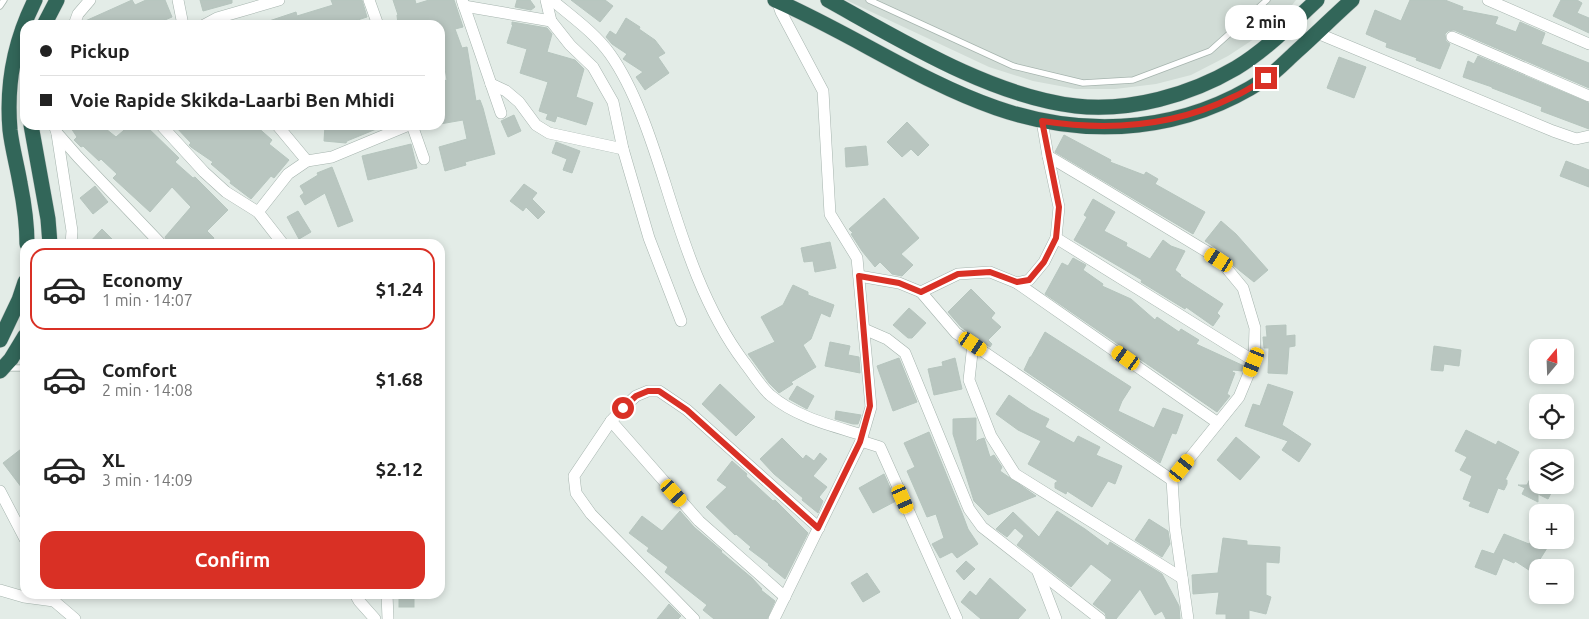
<!DOCTYPE html>
<html lang="en">
<head>
<meta charset="utf-8">
<style>
  :root { --surface:#fff; --page:#f6f6f6; --text:#222; --muted:#767676; --line:#e0e0e0; --accent:#d93025 }
  body { margin:0; font-family:Ubuntu,sans-serif; background:var(--page); color:var(--text); height:100vh; display:flex; flex-direction:column; font-size:19px; white-space:nowrap }
  * { box-sizing:border-box; margin:0 }
  p { font-size:16px; color:var(--muted) }
  .icon { flex:none; width:28px; height:28px; fill:none; stroke:currentColor; stroke-width:2; stroke-linecap:round; stroke-linejoin:round }
  .map { position:relative; flex:1; overflow:hidden }
  .panel { position:absolute; left:20px; top:239px; width:425px; height:360px; display:flex; flex-direction:column; background:var(--surface); border-radius:15px; box-shadow:0 2px 8px #0003 }
  .panel>* { flex:none }
  .guide { position:absolute; left:20px; top:20px; width:425px; height:110px; border-radius:15px; box-shadow:0 2px 8px #0003; display:grid; align-content:center; height:110px; padding:0 20px; background:var(--surface) }
  .needle { width:32px; rotate:19deg }
  .buttons { position:absolute; left:1529px; top:339px; display:grid; gap:10px }
  .buttons a { display:grid; place-items:center; width:45px; height:45px; border-radius:10px; background:var(--surface); box-shadow:0 2px 8px #0003; font-size:25px }
  .end { position:absolute; width:22px; height:22px; margin:-11px; border:6px solid #d93025; background:#fff; box-shadow:0 0 0 2px #fff }
  .from { border-radius:50% }
  .bubble { position:absolute; height:35px; border-radius:15px; background:var(--surface); box-shadow:0 2px 8px #0003; font-size:16px; font-weight:600; line-height:35px; text-align:center }
  .car { position:absolute; width:15px; height:30px; margin:-15px -8px; border-radius:6px; box-shadow:0 0 4px 1px #0007; background:linear-gradient(#f5c518 24%,#345 0 40%,#f5c518 0 76%,#345 0 86%,#f5c518 0) }
  .guide b { display:flex; align-items:center; gap:18px; height:48px; font-size:19px }
  .guide b+b { border-top:1px solid var(--line) }
  .guide i { width:12px; height:12px; background:var(--text) }
  ul { padding:9px 0 0; list-style:none }
  li { display:flex; align-items:center; gap:15px; height:82px; margin:0 10px 8px; padding:0 10px; border:2px solid transparent; border-radius:15px }
  li div { flex:1 }
  li b { display:block; font-size:19px }
  li em { font-style:normal; font-weight:600 }
  li.current { border-color:var(--accent) }
  li>.icon { width:45px; height:45px; stroke-width:1.5 }
  .action { display:flex; gap:10px; margin-top:auto; padding:10px 20px }
  .action a { flex:1; height:58px; border-radius:15px; background:var(--accent); color:#fff; font-size:20px; font-weight:600; line-height:58px; text-align:center }
  .map>svg:first-child { display:block }
</style>
</head>
<body>
<div class="map">
<svg width="1589" height="619" viewBox="0 0 1589 619">
  <rect width="100%" height="100%" fill="#e3ece7"/>
  <path fill="#d1dcd6" d="M 846,0 L 1296,0 L 1289,9 L 1257,37 L 1228,56 L 1191,75 L 1156,84 L 1115,89 L 1076,89 L 1033,81 L 989,67 Z"/>
  <g fill="#b9c6c0" stroke="#b6c5be">
    <path d="M 132,0 L 135,5 L 146,0 L 165,0 L 172,17 L 153,25 L 82,25 L 83,22 Z"/>
    <path d="M 200,0 L 232,0 L 232,3 L 203,11 Z"/>
    <path d="M 331,0 L 362,0 L 367,17 L 342,25 L 263,25 L 263,23 L 296,12 L 297,16 L 333,5 Z"/>
    <path d="M 393,0 L 415,0 L 416,4 L 429,0 L 454,0 L 463,27 L 455,29 L 462,48 L 467,47 L 476,101 L 480,100 L 483,108 L 495,154 L 465,162 L 466,165 L 445,171 L 439,147 L 467,139 L 463,120 L 440,124 L 440,82 L 447,80 L 440,41 L 440,25 L 398,25 L 397,15 L 398,15 Z"/>
    <path d="M 517,0 L 530,0 L 535,7 L 531,10 L 515,7 Z"/>
    <path d="M 571,0 L 605,0 L 613,6 L 600,22 Z"/>
    <path d="M 1410,0 L 1445,0 L 1463,7 L 1462,10 L 1498,17 L 1495,24 L 1516,32 L 1520,22 L 1545,33 L 1541,44 L 1589,63 L 1589,88 L 1454,30 L 1448,31 L 1445,34 L 1446,41 L 1450,44 L 1440,69 L 1416,60 L 1417,58 L 1386,47 L 1387,43 L 1366,34 L 1375,10 L 1401,21 Z"/>
    <path d="M 1561,0 L 1577,0 L 1582,3 L 1577,13 L 1589,18 L 1589,33 L 1553,16 Z"/>
    <path d="M 626,18 L 640,27 L 639,29 L 655,40 L 665,53 L 658,57 L 669,73 L 645,90 L 636,77 L 643,72 L 623,59 L 627,54 L 612,44 L 606,37 L 610,31 L 616,35 Z"/>
    <path d="M 512,22 L 547,28 L 552,34 L 547,52 L 575,60 L 584,69 L 576,97 L 593,103 L 586,125 L 557,116 L 555,122 L 546,119 L 548,114 L 539,111 L 548,82 L 520,73 L 527,49 L 507,43 L 513,24 L 512,25 Z"/>
    <path d="M 1478,56 L 1589,103 L 1589,129 L 1541,111 L 1542,107 L 1492,88 L 1492,87 L 1463,77 L 1468,61 L 1474,64 Z"/>
    <path d="M 1339,57 L 1366,67 L 1354,98 L 1327,88 Z"/>
    <path d="M 514,115 L 521,131 L 508,137 L 501,121 Z"/>
    <path d="M 907,122 L 929,145 L 918,156 L 911,149 L 902,157 L 887,142 Z"/>
    <path d="M 69,125 L 101,125 L 116,137 L 130,125 L 145,125 L 179,158 L 175,162 L 193,178 L 195,177 L 228,210 L 207,231 L 214,238 L 209,244 L 168,244 L 165,237 L 191,207 L 172,187 L 150,212 L 113,178 L 117,174 L 101,159 L 99,161 L 83,146 L 81,147 L 74,140 L 77,137 Z"/>
    <path d="M 174,125 L 255,125 L 272,140 L 269,144 L 289,160 L 274,178 L 271,176 L 251,199 L 230,183 L 231,181 L 211,164 L 213,162 L 191,147 L 189,145 L 191,143 Z"/>
    <path d="M 325,125 L 386,125 L 347,141 L 346,143 L 324,141 Z"/>
    <path d="M 1064,135 L 1111,160 L 1110,162 L 1144,175 L 1146,172 L 1158,179 L 1155,184 L 1205,212 L 1193,234 L 1055,152 Z"/>
    <path d="M 556,142 L 580,151 L 572,173 L 563,170 L 567,159 L 552,153 Z"/>
    <path d="M 411,144 L 417,168 L 368,180 L 362,156 Z"/>
    <path d="M 866,146 L 868,165 L 846,167 L 845,148 Z"/>
    <path d="M 1566,161 L 1589,170 L 1589,187 L 1560,176 Z"/>
    <path d="M 332,167 L 353,221 L 338,227 L 325,193 L 305,205 L 300,196 L 304,193 L 300,186 L 318,175 L 317,173 Z"/>
    <path d="M 524,184 L 537,193 L 532,199 L 545,212 L 538,219 L 526,207 L 523,211 L 510,201 Z"/>
    <path d="M 95,186 L 108,202 L 93,214 L 80,198 Z"/>
    <path d="M 884,198 L 919,238 L 901,254 L 913,265 L 902,276 L 892,274 L 880,262 L 875,267 L 862,251 L 851,234 L 853,233 L 849,229 Z"/>
    <path d="M 1093,199 L 1115,212 L 1104,231 L 1127,243 L 1126,246 L 1150,259 L 1163,240 L 1171,246 L 1185,251 L 1175,270 L 1181,275 L 1180,276 L 1223,304 L 1217,313 L 1220,316 L 1213,326 L 1186,307 L 1185,309 L 1141,282 L 1142,280 L 1074,240 L 1087,217 L 1084,215 Z"/>
    <path d="M 298,211 L 311,232 L 299,239 L 287,217 Z"/>
    <path d="M 1221,221 L 1236,234 L 1268,270 L 1254,282 L 1234,266 L 1223,253 L 1205,241 Z"/>
    <path d="M 102,229 L 117,244 L 88,244 Z"/>
    <path d="M 830,242 L 836,268 L 815,272 L 813,261 L 804,262 L 801,248 Z"/>
    <path d="M 1073,258 L 1086,265 L 1083,270 L 1103,284 L 1102,286 L 1131,299 L 1155,320 L 1157,317 L 1179,332 L 1181,329 L 1199,340 L 1196,344 L 1244,366 L 1242,371 L 1233,370 L 1232,372 L 1235,373 L 1227,394 L 1230,396 L 1217,412 L 1045,294 L 1062,263 L 1068,266 Z"/>
    <path d="M 793,285 L 808,292 L 808,295 L 834,305 L 830,317 L 821,313 L 811,339 L 803,345 L 816,367 L 791,382 L 793,384 L 779,393 L 769,383 L 748,354 L 775,342 L 761,317 L 783,305 Z"/>
    <path d="M 971,289 L 995,313 L 991,318 L 1001,327 L 988,340 L 992,344 L 990,347 L 961,327 L 948,312 Z"/>
    <path d="M 909,308 L 926,323 L 912,338 L 908,338 L 893,325 Z"/>
    <path d="M 1286,325 L 1286,336 L 1295,335 L 1295,346 L 1289,347 L 1287,374 L 1268,373 L 1269,348 L 1264,348 L 1263,337 L 1267,337 L 1266,326 Z"/>
    <path d="M 1045,332 L 1131,387 L 1122,401 L 1118,411 L 1154,428 L 1163,408 L 1183,415 L 1176,434 L 1172,433 L 1160,463 L 1024,370 L 1030,357 L 1031,357 Z"/>
    <path d="M 830,342 L 850,346 L 848,355 L 859,357 L 860,373 L 825,366 Z"/>
    <path d="M 1434,346 L 1461,350 L 1459,366 L 1444,364 L 1443,371 L 1431,370 Z"/>
    <path d="M 899,358 L 917,402 L 893,411 L 877,366 Z"/>
    <path d="M 955,358 L 962,389 L 934,395 L 928,369 L 943,366 L 942,362 Z"/>
    <path d="M 720,384 L 755,417 L 736,436 L 702,404 Z"/>
    <path d="M 1268,384 L 1293,392 L 1282,425 L 1311,444 L 1299,462 L 1282,450 L 1288,441 L 1245,426 L 1253,404 L 1260,406 Z"/>
    <path d="M 797,386 L 814,396 L 807,409 L 789,399 Z"/>
    <path d="M 1009,395 L 1031,410 L 1049,419 L 1045,427 L 1074,443 L 1078,436 L 1100,447 L 1096,455 L 1122,466 L 1115,484 L 1108,481 L 1092,507 L 1067,491 L 1066,494 L 1055,488 L 1055,483 L 1058,481 L 1028,464 L 1041,441 L 1018,430 L 996,414 Z"/>
    <path d="M 836,411 L 861,415 L 858,424 L 853,424 L 835,419 Z"/>
    <path d="M 976,418 L 976,442 L 978,440 L 984,438 L 990,457 L 994,455 L 1002,467 L 1000,471 L 1036,496 L 988,515 L 974,501 L 953,434 L 953,419 Z"/>
    <path d="M 1466,430 L 1496,445 L 1498,441 L 1519,452 L 1505,480 L 1507,480 L 1507,484 L 1504,490 L 1498,488 L 1488,513 L 1469,506 L 1471,502 L 1463,499 L 1472,476 L 1460,470 L 1467,457 L 1455,451 Z"/>
    <path d="M 929,432 L 962,513 L 968,529 L 978,544 L 957,558 L 952,552 L 940,558 L 932,544 L 944,538 L 936,514 L 927,517 L 907,471 L 915,467 L 904,443 Z"/>
    <path d="M 1236,437 L 1260,457 L 1240,480 L 1217,460 Z"/>
    <path d="M 782,438 L 803,459 L 806,455 L 814,461 L 820,453 L 827,459 L 813,476 L 827,487 L 819,497 L 823,501 L 818,513 L 802,500 L 803,498 L 774,474 L 760,459 Z"/>
    <path d="M 25,446 L 25,492 L 3,463 Z"/>
    <path d="M 732,461 L 747,474 L 746,476 L 773,501 L 775,500 L 808,533 L 785,579 L 768,565 L 769,564 L 749,549 L 751,547 L 736,534 L 735,535 L 706,507 L 727,487 L 717,480 Z"/>
    <path d="M 1538,463 L 1538,485 L 1555,485 L 1548,499 L 1538,494 L 1538,502 L 1522,494 L 1525,488 L 1518,485 L 1527,485 Z"/>
    <path d="M 884,474 L 896,501 L 873,513 L 859,488 Z"/>
    <path d="M 680,511 L 694,527 L 722,551 L 721,552 L 752,578 L 762,589 L 761,590 L 775,601 L 767,619 L 714,619 L 703,610 L 707,605 L 665,572 L 668,567 L 647,551 L 649,548 L 629,533 L 642,516 L 662,531 Z"/>
    <path d="M 1057,511 L 1085,529 L 1108,546 L 1110,542 L 1162,574 L 1179,606 L 1180,619 L 1166,619 L 1162,611 L 1155,615 L 1140,589 L 1116,619 L 1107,619 L 1105,613 L 1093,604 L 1112,580 L 1091,564 L 1071,587 L 1017,545 L 1024,536 L 1015,528 L 1007,537 L 996,529 L 1013,512 L 1039,537 Z"/>
    <path d="M 1149,519 L 1168,531 L 1170,544 L 1162,557 L 1135,540 Z"/>
    <path d="M 1504,534 L 1529,544 L 1532,540 L 1552,540 L 1532,572 L 1515,561 L 1514,563 L 1503,558 L 1496,575 L 1475,567 L 1482,550 L 1494,554 Z"/>
    <path d="M 1223,538 L 1247,541 L 1247,545 L 1280,547 L 1279,563 L 1266,562 L 1266,595 L 1271,597 L 1266,614 L 1249,610 L 1249,619 L 1226,619 L 1226,614 L 1216,614 L 1219,592 L 1193,594 L 1192,575 L 1218,573 Z"/>
    <path d="M 966,561 L 975,569 L 964,580 L 956,571 Z"/>
    <path d="M 867,573 L 880,592 L 863,602 L 851,583 Z"/>
    <path d="M 990,578 L 1026,610 L 1018,619 L 981,619 L 961,602 L 970,591 L 976,596 Z"/>
    <rect x="399" y="594" width="15" height="13"/>
    <path d="M 669,604 L 681,616 L 678,619 L 657,619 Z"/>
  </g>
  <g fill="none" stroke-linecap="round" stroke-linejoin="round">
    <g stroke="#a6b4ae" stroke-width="7">
      <g id="lane">
        <path d="M 869,0 L 1013,66 L 1083,83 L 1133,80 L 1210,51 L 1267,0"/>
        <path d="M 0,6 L 4,0"/>
        <path d="M 7,368 L 25,368"/>
      </g>
    </g>
    <g stroke="#a6b4ae" stroke-width="12">
      <g id="street">
        <path d="M 178,0 L 183,25"/>
        <path d="M 369,0 L 378,25"/>
        <path d="M 462,0 L 501,113"/>
        <path d="M 546,0 L 551,21 L 570,45 L 593,67 L 613,102 L 623,149 L 649,238 L 681,321"/>
        <path d="M 552,0 C 572,17 595,33 610,54 C 635,89 652,142 665,183 C 684,244 705,310 744,362 C 752,372 760,386 770,395 C 796,417 830,425 862,435"/>
        <path d="M 1488,0 L 1589,44"/>
        <path d="M 464,6 L 551,21"/>
        <path d="M 74,25 L 78,14 L 90,0"/>
        <path d="M 204,25 L 217,18 L 279,0"/>
        <path d="M 1317,33 L 1553,131 L 1576,139 L 1589,136"/>
        <path d="M 1452,37 L 1589,96"/>
        <path d="M 491,84 L 506,91 L 519,102 L 536,125 L 549,133 L 623,149"/>
        <path d="M 1042,121 L 1048,156 L 1095,184 L 1219,259 L 1243,288 L 1255,328 L 1254,361 L 1239,397 L 1172,480 L 1175,527 L 1188,619"/>
        <path d="M 54,125 L 57,133 L 78,157 L 161,244"/>
        <path d="M 161,125 L 204,172 L 226,192 L 258,212 L 283,244"/>
        <path d="M 277,125 L 307,161"/>
        <path d="M 412,125 L 424,159"/>
        <path d="M 57,134 L 72,231 L 71,244"/>
        <path d="M 258,212 L 288,174 L 307,161 L 332,157 L 409,125"/>
        <path d="M 1056,238 L 1254,361"/>
        <path d="M 859,276 L 899,283 L 921,292 L 958,274 L 990,272 L 1017,283 L 1029,280 L 1044,262 L 1056,238 L 1059,207 L 1048,156"/>
        <path d="M 1017,283 L 1218,423"/>
        <path d="M 921,292 L 956,333 L 1172,480"/>
        <path d="M 864,329 L 887,339 L 905,353 L 969,509 L 982,527 L 1100,619"/>
        <path d="M 973,344 L 969,380 L 991,436 L 1015,474 L 1182,578"/>
        <path d="M 611,421 L 699,521 L 785,597"/>
        <path d="M 861,441 L 880,447 L 957,619"/>
        <path d="M 0,491 L 25,539"/>
        <path d="M 1038,572 L 1056,619"/>
        <path d="M 0,590 L 24,597 L 54,601"/>
        <path d="M 355,594 L 359,601 L 375,619"/>
        <path d="M 387,594 L 388,619"/>
        <path d="M 51,595 L 54,601 L 75,619"/>
        <path d="M 694,619 L 591,514 L 576,493 L 574,476 L 611,421 L 623,408 L 636,396 L 648,391 L 659,391 L 687,410 L 819,528"/>
        <path d="M 774,619 L 861,441 L 871,407 L 857,258 L 830,214 L 823,91 L 781,12 L 777,0"/>
      </g>
    </g>
    <g stroke="#c2c8c6" stroke-width="16">
      <g id="highway">
        <path d="M 775,0 C 898,54 995,141 1138,125 C 1183,120 1227,104 1265,79 C 1276,72 1286,61 1296,52 C 1315,35 1333,17 1352,0"/>
        <path d="M 828,0 C 902,41 991,96 1076,106 C 1130,112 1190,95 1236,68 C 1266,50 1291,24 1317,0"/>
        <path d="M 44,25 L 57,0"/>
        <path d="M 31,125 L 48,219 L 50,244"/>
        <path d="M 27,244 C 27,223 24,203 20,183 C 17,165 12,148 10,130 C 6,83 14,42 35,0"/>
        <path d="M 0,340 L 19,300 L 25,282"/>
        <path d="M 0,371 L 11,359 L 25,336"/>
      </g>
    </g>
    <use href="#lane" stroke="#fff" stroke-width="5.5"/>
    <use href="#street" stroke="#fff" stroke-width="11"/>
    <use href="#highway" stroke="#326659" stroke-width="15"/>
  </g>
  <g fill="none" stroke-linecap="round" stroke-linejoin="round">
    <path stroke="#d93025" stroke-width="6" d="M 623,408 L 636,396 L 648,391 L 659,391 L 687,410 L 818,528 L 860,442 L 870,406 L 859,276 L 899,283 L 921,292 L 958,274 L 990,272 L 1017,282 L 1029,280 L 1044,262 L 1056,238 L 1059,207 L 1042,121 C 1107,131 1173,127 1233,97 C 1245,92 1255,85 1266,78"/>
  </g>
</svg>
<div class="buttons">
<a><svg class="needle" viewBox="-14 -14 28 28"><path d="M0-13l5 13h-10z" fill="#e53935"/><path d="M0 13l5-13h-10z" fill="#767676"/></svg></a>
<a><svg class="icon" aria-label="locate" viewBox="0 0 24 24"><circle cx="12" cy="12" r="6"/><path d="M12 2v4M12 18v4M2 12h4M18 12h4"/></svg></a>
<a><svg class="icon" aria-label="layers" viewBox="0 0 24 24"><path d="M12 4l9 5-9 5-9-5zM3 14l9 5 9-5"/></svg></a>
<a>+</a>
<a>−</a>
</div>
<i class="end from" style="left:623px;top:408px"></i>
<i class="end" style="left:1266px;top:78px"></i>
<div class="bubble" style="left:1225px;top:5px;width:82px">2 min</div>
<i class="car" style="left:1219px;top:260px;rotate:302deg"></i>
<i class="car" style="left:973px;top:344px;rotate:124deg"></i>
<i class="car" style="left:1126px;top:358px;rotate:305deg"></i>
<i class="car" style="left:1254px;top:362px;rotate:202deg"></i>
<i class="car" style="left:1182px;top:468px;rotate:39deg"></i>
<i class="car" style="left:674px;top:493px;rotate:138deg"></i>
<i class="car" style="left:903px;top:499px;rotate:156deg"></i>
<div class="guide">
<b><i class="from"></i>Pickup</b>
<b><i></i>Voie Rapide Skikda-Laarbi Ben Mhidi</b>
</div>
<section class="panel">
<ul>
<li class="current"><svg class="icon" aria-label="car" viewBox="0 0 24 24"><path d="M5 17H2v-5l4-1 3-4h7l3 4 3 1v5h-3M9 17h6M6 11h13"/><circle cx="7" cy="17" r="2"/><circle cx="17" cy="17" r="2"/></svg><div><b>Economy</b><p>1 min · 14:07</p></div><em>$1.24</em></li>
<li><svg class="icon" aria-label="car" viewBox="0 0 24 24"><path d="M5 17H2v-5l4-1 3-4h7l3 4 3 1v5h-3M9 17h6M6 11h13"/><circle cx="7" cy="17" r="2"/><circle cx="17" cy="17" r="2"/></svg><div><b>Comfort</b><p>2 min · 14:08</p></div><em>$1.68</em></li>
<li><svg class="icon" aria-label="car" viewBox="0 0 24 24"><path d="M5 17H2v-5l4-1 3-4h7l3 4 3 1v5h-3M9 17h6M6 11h13"/><circle cx="7" cy="17" r="2"/><circle cx="17" cy="17" r="2"/></svg><div><b>XL</b><p>3 min · 14:09</p></div><em>$2.12</em></li>
</ul>
<div class="action"><a>Confirm</a></div>
</section>
</div>
</body>
</html>
